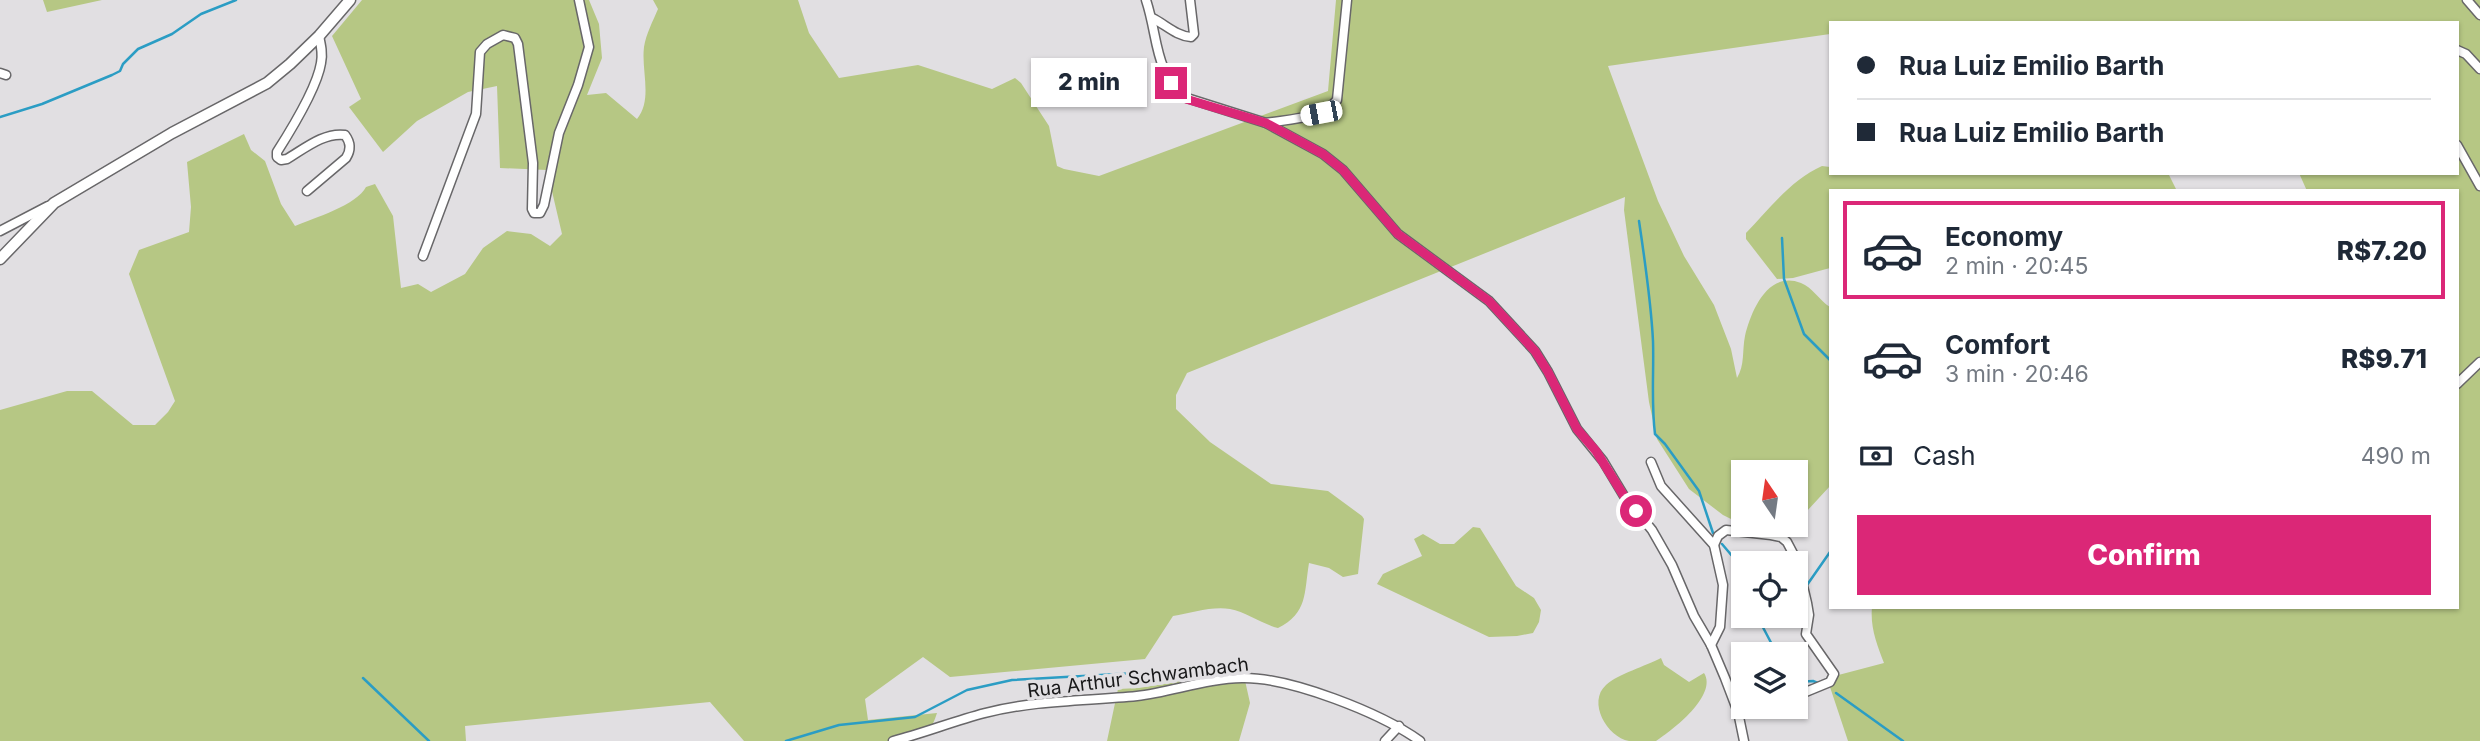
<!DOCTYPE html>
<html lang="en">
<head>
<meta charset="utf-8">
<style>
  :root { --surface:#fff; --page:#f2f2f3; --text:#1f2937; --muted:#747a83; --line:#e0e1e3; --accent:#db2777 }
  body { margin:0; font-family:Inter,sans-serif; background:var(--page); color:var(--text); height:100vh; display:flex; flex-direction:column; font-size:26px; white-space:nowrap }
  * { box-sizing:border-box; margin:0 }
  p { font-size:23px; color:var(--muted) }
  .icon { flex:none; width:38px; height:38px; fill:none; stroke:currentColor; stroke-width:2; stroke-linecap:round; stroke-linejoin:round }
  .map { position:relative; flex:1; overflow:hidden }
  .drawer { position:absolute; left:1829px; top:189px; width:630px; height:420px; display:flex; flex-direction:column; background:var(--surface); border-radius:0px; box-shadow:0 2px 5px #0004 }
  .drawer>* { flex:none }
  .top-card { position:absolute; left:1829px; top:21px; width:630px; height:154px; border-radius:0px; box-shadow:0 2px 5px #0004; display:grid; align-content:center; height:154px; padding:0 28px; background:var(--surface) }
  .needle { width:46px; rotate:347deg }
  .fabs { position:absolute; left:1731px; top:460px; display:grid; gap:14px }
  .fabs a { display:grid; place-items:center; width:77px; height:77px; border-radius:0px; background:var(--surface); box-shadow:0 2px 5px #0004; font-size:35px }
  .end { position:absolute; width:32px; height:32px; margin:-16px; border:9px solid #db2777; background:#fff; box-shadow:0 0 0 4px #fff }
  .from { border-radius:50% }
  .bubble { position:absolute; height:49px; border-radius:0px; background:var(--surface); box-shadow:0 2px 5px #0004; font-size:23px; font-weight:800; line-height:49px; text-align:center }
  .car { position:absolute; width:21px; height:42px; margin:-21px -10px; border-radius:9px; box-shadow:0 0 5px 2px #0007; background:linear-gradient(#fff 24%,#345 0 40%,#fff 0 76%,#345 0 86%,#fff 0) }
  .top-card b { display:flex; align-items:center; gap:24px; height:66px; font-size:26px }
  .top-card b+b { border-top:2px solid var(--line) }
  .top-card i { width:18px; height:18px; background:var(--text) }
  ul { padding:12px 0 0; list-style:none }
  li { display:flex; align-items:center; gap:21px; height:98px; margin:0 14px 10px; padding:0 14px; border:4px solid transparent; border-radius:0px }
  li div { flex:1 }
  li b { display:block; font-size:26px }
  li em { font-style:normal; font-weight:800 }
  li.selected { border-color:var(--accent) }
  li>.icon { width:63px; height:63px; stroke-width:1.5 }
  .pay { display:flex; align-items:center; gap:18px; height:77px; padding:0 28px; font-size:26px }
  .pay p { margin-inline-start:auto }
  .button { display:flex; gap:14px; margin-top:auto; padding:14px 28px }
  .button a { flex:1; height:80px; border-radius:0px; background:var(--accent); color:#fff; font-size:28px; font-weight:800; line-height:80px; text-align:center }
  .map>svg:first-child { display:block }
</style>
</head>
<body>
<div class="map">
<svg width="2480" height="741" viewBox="0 0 2480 741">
  <rect width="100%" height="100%" fill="#e1dfe2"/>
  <g fill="#b6c784">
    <path d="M 43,0 L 102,0 L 47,12 Z"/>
    <path d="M 362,0 L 589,0 L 599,24 L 602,58 L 587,95 L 606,93 L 637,119 C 653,99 641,71 644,47 C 646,34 653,21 658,9 L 653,0 L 798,0 L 809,33 L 839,78 L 918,65 L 992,89 L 1015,78 L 1021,83 L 1049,126 L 1057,166 L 1064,169 L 1099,176 L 1328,91 L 1336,0 L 2480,0 L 2480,741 L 1848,741 L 1827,678 L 1884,663 C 1877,645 1870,627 1872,607 L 2457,607 L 2457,191 L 2307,191 L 2299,173 L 2457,173 L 2457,23 L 1830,23 L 1830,34 L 1608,66 L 1658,201 L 1684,256 L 1714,305 L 1731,349 L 1737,378 C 1745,365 1742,351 1745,336 C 1751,311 1768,270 1801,283 C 1812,287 1820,301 1830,307 L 1830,486 L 1807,511 L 1796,488 L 1796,472 L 1787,472 L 1782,463 C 1772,461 1765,466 1755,465 L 1756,472 L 1743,472 L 1743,525 L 1723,515 L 1689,489 L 1657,439 L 1649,402 L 1624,210 L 1625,197 L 1187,373 L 1176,395 L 1176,409 L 1210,442 L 1271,484 L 1328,491 L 1362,516 L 1364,519 L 1358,574 L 1343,577 L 1329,568 L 1309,563 C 1304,593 1308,613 1278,628 C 1262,624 1246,612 1230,609 C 1212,606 1191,613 1173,616 L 1145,659 L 950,677 L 923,657 L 865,699 L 868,720 L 937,713 C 932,728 927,738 911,741 L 744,741 L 710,702 L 465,726 L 466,741 L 0,741 L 0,410 L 67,391 L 92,391 L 133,425 L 155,425 L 168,412 L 175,401 L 129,274 L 139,250 L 189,232 L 191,207 L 187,162 L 244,134 L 251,150 L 265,161 L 281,204 L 295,226 C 314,218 357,205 366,187 L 375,184 L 393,216 L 401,288 L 418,284 L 431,292 L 465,274 L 483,248 L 507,231 L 531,234 L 550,246 L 562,234 L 547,170 L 500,168 L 497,86 L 468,92 L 417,121 L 383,152 L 349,107 L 361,99 L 332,36 Z"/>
    <path d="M 1822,166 L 1830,167 L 1830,173 L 2168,173 L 2177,191 L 1830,191 L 1830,268 L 1793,278 L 1777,279 L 1746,239 L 1746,233 C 1769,209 1792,179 1822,166 Z"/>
    <path d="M 1473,527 L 1480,528 L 1516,586 L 1534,598 L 1541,610 L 1539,622 L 1533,633 L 1517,636 L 1489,637 L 1377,584 L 1383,574 L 1422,556 L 1414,539 L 1423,534 L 1440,544 L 1454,544 Z"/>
    <path d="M 1661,658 L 1664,665 L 1689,682 L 1704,673 C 1718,695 1673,730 1656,741 C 1647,741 1637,741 1629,741 C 1607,737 1587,702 1606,685 C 1618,674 1646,666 1661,658 Z"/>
    <path d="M 1236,672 L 1244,676 L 1250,703 L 1239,741 L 1107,741 L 1118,689 L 1139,688 Z"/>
  </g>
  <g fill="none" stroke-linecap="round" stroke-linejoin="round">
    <g stroke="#2b9dc4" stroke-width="2.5">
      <path d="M 0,117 L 42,104 L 112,75 L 120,71 L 123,64 L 138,49 L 172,34 L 201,14 L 236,0"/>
      <path d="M 1639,221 C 1645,261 1651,301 1653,341 C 1654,372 1651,403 1655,434 L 1665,444 L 1699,491 L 1713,533"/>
      <path d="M 1782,238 L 1784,279 L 1804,334 L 1830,360"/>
      <path d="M 1722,544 L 1733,557 L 1737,575 L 1743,588"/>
      <path d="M 1796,585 L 1798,586"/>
      <path d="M 1807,585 L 1830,552"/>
      <path d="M 1757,616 L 1777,654"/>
      <path d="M 363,678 L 429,741"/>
      <path d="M 1796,682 L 1813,681 L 1820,684"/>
      <path d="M 1836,693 L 1903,741"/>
      <path d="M 786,741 L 839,725 L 915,717 L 967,690 L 1012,680 L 1154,672"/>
    </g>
    <g stroke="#686769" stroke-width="11">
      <g id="minor">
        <path d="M 1146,0 C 1159,39 1153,71 1187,98 L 1266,123 L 1323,154 L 1343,170 L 1398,234 L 1489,301 L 1535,351 L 1548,372 L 1577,429 L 1603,461 L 1624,496 L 1652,530 L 1672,565 L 1694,616 L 1711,645 L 1725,678 L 1738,712 L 1744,741"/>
        <path d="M 2467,0 L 2480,15"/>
        <path d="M 1152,18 C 1165,24 1176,36 1191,37 L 1194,34 L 1190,0"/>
        <path d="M 2457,50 L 2466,54 L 2480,69"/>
        <path d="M 0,73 L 6,75"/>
        <path d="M 1266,123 C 1289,119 1322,119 1337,100 L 1347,0"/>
        <path d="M 2457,145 L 2480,186"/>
        <path d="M 307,191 L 346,158 C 351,150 351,143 345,135 C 324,132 304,149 287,159 L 281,160 L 277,157 L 277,152 C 291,130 317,88 321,63 C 323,54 321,45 319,36"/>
        <path d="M 0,231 L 48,206"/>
        <path d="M 423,256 L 476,114 L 480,52 L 487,44 L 503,35 L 515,38 L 518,44 L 533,163 L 532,209 L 534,213 L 540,213 L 544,205 L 559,133 L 578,85 L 589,47 L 579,0"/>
        <path d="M 2457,384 L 2480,362"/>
        <path d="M 1651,462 L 1661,486 L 1714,545 L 1723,585 L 1720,627 L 1711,645"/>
        <path d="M 1714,545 L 1718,536 L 1726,530 L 1771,535 L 1781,537 L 1787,542 L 1797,561 L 1807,603 L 1809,615 L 1806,634 L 1834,674 L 1830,682 L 1796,696"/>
        <path d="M 1738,712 L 1756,707"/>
        <path d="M 893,741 C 924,733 954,721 985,713 C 1035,700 1087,701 1137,696 C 1171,692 1209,678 1242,678 C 1290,677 1381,713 1420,741"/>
        <path d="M 1385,741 L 1399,726"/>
      </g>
    </g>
    <g stroke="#686769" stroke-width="13">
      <path id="tertiary" d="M 0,259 L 54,203 L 172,133 L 267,83 L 290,64 L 319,36 L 350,0"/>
    </g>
    <use href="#minor" stroke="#fff" stroke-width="8"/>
    <use href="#tertiary" stroke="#fff" stroke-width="10"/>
  </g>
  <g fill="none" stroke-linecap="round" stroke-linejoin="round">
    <path stroke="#db2777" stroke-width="9" d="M 1171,83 L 1186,99 L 1266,123 L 1323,154 L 1343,170 L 1398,234 L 1489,301 L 1535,351 L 1548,372 L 1577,429 L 1596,451 L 1624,496 L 1636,511"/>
  </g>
  <g text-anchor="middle" stroke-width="7" stroke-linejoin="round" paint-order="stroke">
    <g font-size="19" fill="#181819" stroke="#e1dfe2">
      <text transform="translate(1138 677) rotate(-7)" y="7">Rua Arthur Schwambach</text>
    </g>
  </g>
</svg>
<div class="fabs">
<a><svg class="needle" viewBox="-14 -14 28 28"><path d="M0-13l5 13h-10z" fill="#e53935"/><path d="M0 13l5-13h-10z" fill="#747a83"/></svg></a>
<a><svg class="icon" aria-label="locate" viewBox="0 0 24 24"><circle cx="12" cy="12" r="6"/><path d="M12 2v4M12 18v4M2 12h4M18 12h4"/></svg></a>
<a><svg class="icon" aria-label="layers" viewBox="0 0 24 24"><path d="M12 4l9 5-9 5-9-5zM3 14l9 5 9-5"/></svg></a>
</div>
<i class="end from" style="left:1636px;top:511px"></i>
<i class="end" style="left:1171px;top:83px"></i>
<div class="bubble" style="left:1031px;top:58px;width:116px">2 min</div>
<i class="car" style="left:1321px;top:113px;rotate:259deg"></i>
<div class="top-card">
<b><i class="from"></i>Rua Luiz Emilio Barth</b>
<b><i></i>Rua Luiz Emilio Barth</b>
</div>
<section class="drawer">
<ul>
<li class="selected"><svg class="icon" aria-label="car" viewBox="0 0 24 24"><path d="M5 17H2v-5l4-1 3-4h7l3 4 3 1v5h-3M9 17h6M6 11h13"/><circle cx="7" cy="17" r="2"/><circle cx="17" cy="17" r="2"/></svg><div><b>Economy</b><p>2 min · 20:45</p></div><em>R$7.20</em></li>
<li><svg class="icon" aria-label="car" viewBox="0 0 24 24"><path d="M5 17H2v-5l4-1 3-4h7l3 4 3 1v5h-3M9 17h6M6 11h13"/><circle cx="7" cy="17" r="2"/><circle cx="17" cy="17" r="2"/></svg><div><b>Comfort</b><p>3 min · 20:46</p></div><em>R$9.71</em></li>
</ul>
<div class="pay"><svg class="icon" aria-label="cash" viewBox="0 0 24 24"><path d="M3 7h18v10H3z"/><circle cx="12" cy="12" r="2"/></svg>Cash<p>490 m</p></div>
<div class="button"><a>Confirm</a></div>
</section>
</div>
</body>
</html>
